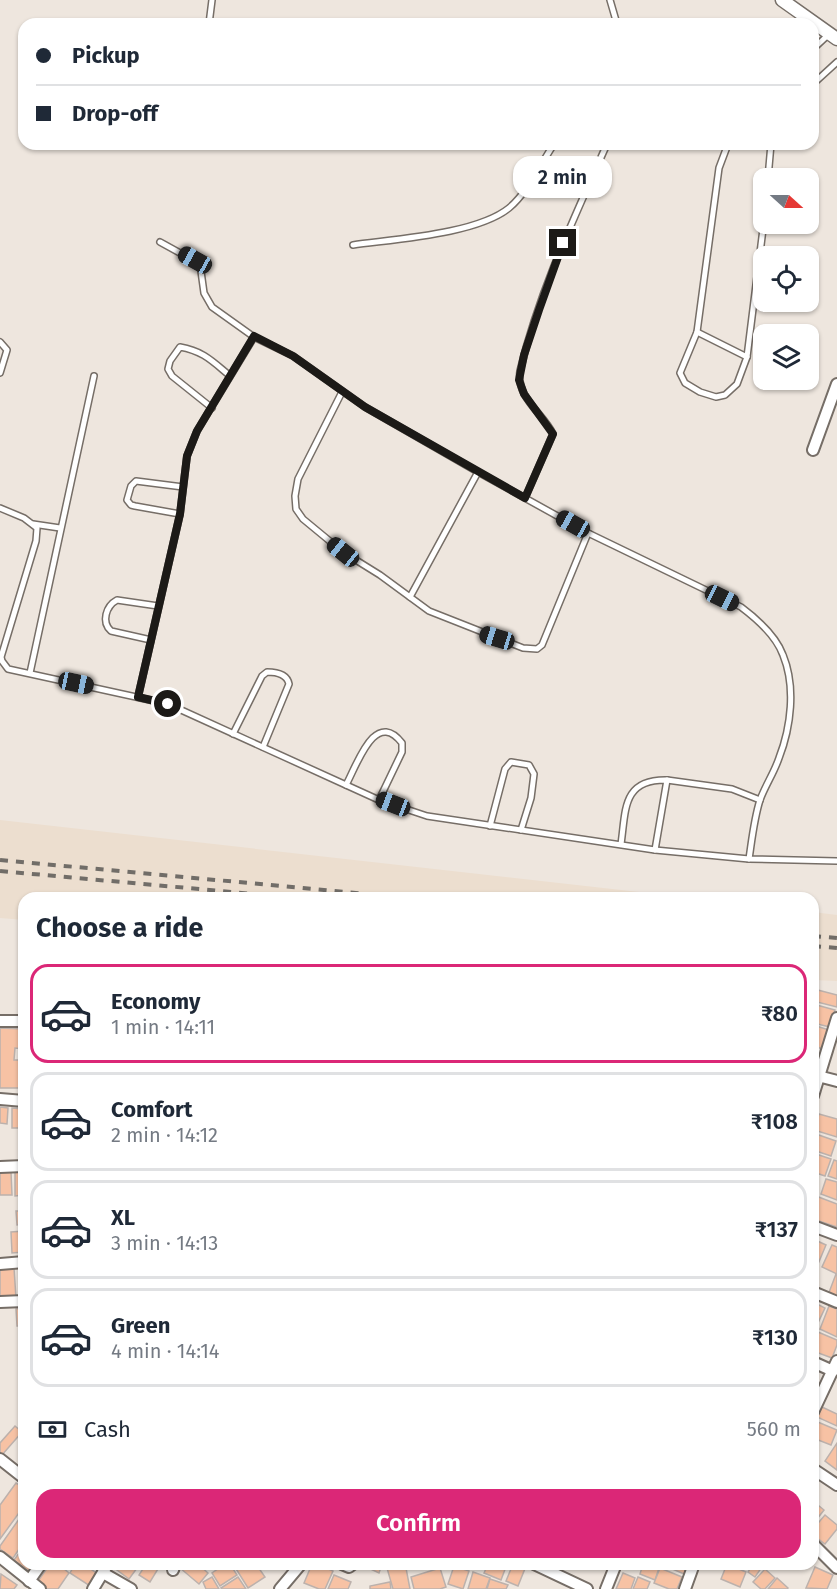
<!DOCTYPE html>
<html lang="en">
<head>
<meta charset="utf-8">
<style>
  :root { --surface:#fff; --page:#f2f2f3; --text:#1f2937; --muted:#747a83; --line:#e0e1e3; --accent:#db2777 }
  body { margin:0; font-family:"Fira Sans",sans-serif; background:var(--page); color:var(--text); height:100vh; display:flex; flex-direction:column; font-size:22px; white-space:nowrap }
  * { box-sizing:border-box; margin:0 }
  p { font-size:20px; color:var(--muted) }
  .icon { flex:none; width:33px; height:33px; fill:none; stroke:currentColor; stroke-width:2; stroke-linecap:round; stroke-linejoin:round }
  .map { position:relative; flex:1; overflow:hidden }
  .sheet { position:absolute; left:18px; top:892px; width:801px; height:678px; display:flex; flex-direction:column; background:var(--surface); border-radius:18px; box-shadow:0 2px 4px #0004 }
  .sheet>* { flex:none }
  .guide { position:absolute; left:18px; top:18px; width:801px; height:132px; border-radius:18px; box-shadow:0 2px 4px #0004; display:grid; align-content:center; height:132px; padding:0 18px; background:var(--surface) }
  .needle { width:39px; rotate:111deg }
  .fabs { position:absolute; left:753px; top:168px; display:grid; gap:12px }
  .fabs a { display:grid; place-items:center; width:66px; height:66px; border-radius:12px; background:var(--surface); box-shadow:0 2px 4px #0004; font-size:30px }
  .end { position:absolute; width:27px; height:27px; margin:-14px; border:8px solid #1c1a17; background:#fff; box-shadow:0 0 0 3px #fff }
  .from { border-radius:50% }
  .bubble { position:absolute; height:42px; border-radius:18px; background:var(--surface); box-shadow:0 2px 4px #0004; font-size:20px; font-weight:600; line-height:42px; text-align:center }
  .car { position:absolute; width:18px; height:36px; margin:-18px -9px; border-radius:8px; box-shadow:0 0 4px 2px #0007; background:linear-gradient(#222 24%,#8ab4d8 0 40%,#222 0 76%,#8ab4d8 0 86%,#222 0) }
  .guide b { display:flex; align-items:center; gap:21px; height:57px; font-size:22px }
  .guide b+b { border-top:2px solid var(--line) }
  .guide i { width:15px; height:15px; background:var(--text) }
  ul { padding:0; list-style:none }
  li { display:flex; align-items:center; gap:18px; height:99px; margin:0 12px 9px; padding:0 6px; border:3px solid var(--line); border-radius:18px }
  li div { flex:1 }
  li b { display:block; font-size:22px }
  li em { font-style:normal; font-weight:600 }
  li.current { border-color:var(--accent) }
  li>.icon { width:54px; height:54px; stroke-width:1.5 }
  h2 { padding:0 18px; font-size:27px; line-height:72px }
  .pay { display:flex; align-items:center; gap:15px; height:66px; padding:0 18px; font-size:22px }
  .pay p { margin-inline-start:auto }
  .button { display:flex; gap:12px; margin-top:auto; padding:12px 18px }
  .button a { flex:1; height:69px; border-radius:18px; background:var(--accent); color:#fff; font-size:24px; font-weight:600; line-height:69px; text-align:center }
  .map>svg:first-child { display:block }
</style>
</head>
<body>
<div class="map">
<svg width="837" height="1589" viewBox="0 0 837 1589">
  <rect width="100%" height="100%" fill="#eee6de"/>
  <g fill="#ecdecf">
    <path d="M 0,820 L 692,898 L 24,898 L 24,920 L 0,918 Z"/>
    <path d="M 813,912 L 837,915 L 837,981 L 813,980 Z"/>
  </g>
  <g fill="#f7c2a4" stroke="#bcb1ac" stroke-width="1.5">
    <path d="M 814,989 L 837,995 L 837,1007 L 813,1001 Z"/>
    <path d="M 813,1004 L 835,1010 L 830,1027 L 813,1023 Z"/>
    <path d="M 813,1025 L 829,1030 L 823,1049 L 813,1046 Z"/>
    <path d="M 0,1028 L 24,1029 L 24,1049 L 15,1048 L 14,1060 L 24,1060 L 24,1088 L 0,1088 Z"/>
    <path d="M 0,1107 L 8,1108 L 7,1124 L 0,1123 Z"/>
    <path d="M 12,1108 L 24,1109 L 24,1128 L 12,1128 Z"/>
    <path d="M 819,1114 L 837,1119 L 837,1137 L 814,1130 Z"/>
    <path d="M 813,1133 L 836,1141 L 831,1156 L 813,1150 Z"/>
    <path d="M 813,1153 L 831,1159 L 825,1176 L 813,1172 Z"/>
    <path d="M 834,1160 L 837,1161 L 837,1179 L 828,1176 Z"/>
    <path d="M 24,1169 L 24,1195 L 15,1196 L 15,1170 Z"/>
    <path d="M 0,1172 L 11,1172 L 12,1195 L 0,1195 Z"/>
    <path d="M 826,1179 L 837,1182 L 837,1200 L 821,1194 Z"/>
    <path d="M 816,1196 L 837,1204 L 837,1227 L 813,1219 L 813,1205 Z"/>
    <path d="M 16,1211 L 24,1211 L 24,1224 L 17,1225 Z"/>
    <path d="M 24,1231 L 24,1252 L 12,1253 L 11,1232 Z"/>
    <path d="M 813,1239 L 826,1245 L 818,1264 L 813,1262 Z"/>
    <path d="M 832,1245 L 837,1247 L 837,1274 L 822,1267 Z"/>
    <path d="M 0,1268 L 14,1268 L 16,1298 L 0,1299 Z"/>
    <path d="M 836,1274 L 837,1274 L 837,1299 L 828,1295 Z"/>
    <path d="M 813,1302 L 825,1308 L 816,1327 L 813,1326 Z"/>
    <path d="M 829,1306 L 837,1309 L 837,1337 L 820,1329 Z"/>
    <path d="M 24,1308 L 24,1326 L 17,1326 L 16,1309 Z"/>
    <path d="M 818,1332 L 837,1340 L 837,1345 L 832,1358 L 813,1351 L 813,1344 Z"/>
    <path d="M 822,1407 L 837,1414 L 837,1426 L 817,1417 Z"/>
    <path d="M 813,1420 L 837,1430 L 831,1445 L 813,1438 Z"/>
    <path d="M 15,1426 L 22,1432 L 2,1455 L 0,1453 L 0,1443 Z"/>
    <path d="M 837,1443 L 837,1470 L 825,1461 Z"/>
    <path d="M 16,1483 L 24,1488 L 24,1506 L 0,1539 L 0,1505 Z"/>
    <path d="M 813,1501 L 824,1510 L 813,1524 Z"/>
    <path d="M 24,1512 L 24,1542 L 13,1558 L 0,1549 L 0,1546 Z"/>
    <path d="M 825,1515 L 837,1525 L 837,1529 L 825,1544 L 813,1535 L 813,1529 Z"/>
    <path d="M 24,1546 L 24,1564 L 35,1564 L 30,1572 L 14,1560 Z"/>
    <path d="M 50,1564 L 58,1564 L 69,1573 L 58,1589 L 44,1589 L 36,1584 Z"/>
    <path d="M 75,1564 L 83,1564 L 98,1574 L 90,1586 L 70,1573 Z"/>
    <path d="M 114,1564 L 140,1564 L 129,1579 L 113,1567 Z"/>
    <path d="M 146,1564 L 161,1564 L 150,1582 L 139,1575 Z"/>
    <path d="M 183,1564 L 198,1564 L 208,1573 L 199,1584 L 180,1568 Z"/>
    <path d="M 225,1564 L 230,1564 L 237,1575 L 220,1586 L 212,1573 Z"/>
    <path d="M 233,1564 L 256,1564 L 265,1577 L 248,1588 Z"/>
    <path d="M 312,1564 L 318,1564 L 333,1571 L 325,1589 L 319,1589 L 304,1583 Z"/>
    <path d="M 360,1564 L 382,1564 L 379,1573 Z"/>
    <path d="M 488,1564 L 507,1564 L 501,1580 L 484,1573 Z"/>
    <path d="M 513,1564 L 526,1566 L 518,1586 L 506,1581 Z"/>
    <path d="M 643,1564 L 660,1565 L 655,1580 L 640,1574 Z"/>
    <path d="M 661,1564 L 688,1564 L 684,1574 Z"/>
    <path d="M 727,1564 L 746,1572 L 740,1587 L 721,1579 Z"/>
    <path d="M 753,1564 L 758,1564 L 762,1567 L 755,1577 L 748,1572 Z"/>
    <path d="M 454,1566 L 469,1571 L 463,1589 L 448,1584 Z"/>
    <path d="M 815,1567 L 833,1575 L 827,1589 L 806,1588 Z"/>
    <path d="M 387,1568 L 406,1568 L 410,1589 L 393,1589 Z"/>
    <path d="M 440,1568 L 446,1587 L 440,1589 L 414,1589 L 411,1577 Z"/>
    <path d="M 660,1568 L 682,1577 L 677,1589 L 669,1589 L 654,1583 Z"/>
    <path d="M 765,1569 L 775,1578 L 765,1589 L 761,1589 L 753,1582 Z"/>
    <path d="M 473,1572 L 490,1578 L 486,1589 L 468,1589 Z"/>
    <path d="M 623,1573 L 635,1578 L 631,1589 L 616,1589 Z"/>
    <path d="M 1,1574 L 17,1585 L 14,1589 L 0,1589 Z"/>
    <path d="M 334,1575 L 351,1582 L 348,1589 L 328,1589 Z"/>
    <path d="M 212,1577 L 219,1589 L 206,1589 L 203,1582 Z"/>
    <path d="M 238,1577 L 246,1589 L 222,1589 L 221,1588 Z"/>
    <path d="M 638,1577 L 650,1582 L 647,1589 L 633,1589 Z"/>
    <path d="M 777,1578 L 788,1588 L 787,1589 L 768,1589 Z"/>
    <path d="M 490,1579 L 508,1585 L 506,1589 L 487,1589 Z"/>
    <path d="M 390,1582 L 391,1589 L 370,1589 L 370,1586 Z"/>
  </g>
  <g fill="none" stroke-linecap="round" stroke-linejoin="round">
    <g stroke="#766e67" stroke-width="8">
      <g id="service">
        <path d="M 610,0 L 617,24"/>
        <path d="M 209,24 L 212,0"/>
        <path d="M 813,49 L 828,35"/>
        <path d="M 813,84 L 837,62"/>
        <path d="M 728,144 L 719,168 L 697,332 L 680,373 L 685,383 L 700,392 L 716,397 L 725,395 L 737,384 L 747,357 L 764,221"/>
        <path d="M 768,178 L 771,144"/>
        <path d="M 160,242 L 200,264 L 204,293 L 212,307 L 254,337 L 293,356 L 365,407 L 478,472 L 588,533 L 741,607 C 757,619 776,636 783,655 C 796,687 791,727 779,758 C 774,773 765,786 760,800 C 754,819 752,839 749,859"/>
        <path d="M 353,245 C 395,239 477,234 509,208 C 528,192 540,165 554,144"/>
        <path d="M 697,332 L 747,357"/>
        <path d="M 0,342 L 7,350 L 0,373"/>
        <path d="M 342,392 L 298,479 L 295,496 L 296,509 L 303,519 L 343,552 L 380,575 L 429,611 L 523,648 L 537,649 L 542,645 L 588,533"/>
        <path d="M 212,408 L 172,376 L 168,369 L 170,361 L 180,347 C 203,351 212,361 229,375"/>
        <path d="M 525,498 L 553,434 C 543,413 516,398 520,371 C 539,292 574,218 607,144"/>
        <path d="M 0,508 L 24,518 L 37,528 L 36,541 L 1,657 L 2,661 L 8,669 L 168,704 L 346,785 L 379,800 L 427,816 L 655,850 L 749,859 L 837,861"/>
        <path d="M 180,514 L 135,506 L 131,505 L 127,500 L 131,486 L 136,481 L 183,487"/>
        <path d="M 33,524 L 60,528"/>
        <path d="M 410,597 L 478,472"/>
        <path d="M 151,640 L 111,631 C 101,622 106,606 117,600 L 158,606"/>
        <path d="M 30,673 L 94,376"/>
        <path d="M 138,697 L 180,514 L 187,456 L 197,431 L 254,337"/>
        <path d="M 233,734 L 262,676 L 267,672 C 276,672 287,674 289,684 L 263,747"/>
        <path d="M 667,780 L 732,789 L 760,800"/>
        <path d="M 346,785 C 357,765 375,708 402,743 L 402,752 L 379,800"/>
        <path d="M 490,826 L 505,769 L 511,762 L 529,765 L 534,774 L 531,798 L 521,830"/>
        <path d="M 621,844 C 626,810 622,779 667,780 L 655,850"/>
      </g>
    </g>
    <g stroke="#766e67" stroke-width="14">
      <g id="minor">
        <path d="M 813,450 L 837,384"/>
        <path d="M 0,1021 L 24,1021"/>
        <path d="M 814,1075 L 837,1081"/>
        <path d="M 813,1096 L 837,1018"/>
        <path d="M 0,1099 L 24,1101"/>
        <path d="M 0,1167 L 24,1166"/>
        <path d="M 813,1226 L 837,1235"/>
        <path d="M 0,1264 L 24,1262"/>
        <path d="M 813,1292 L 837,1302"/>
        <path d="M 0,1302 L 24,1301"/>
        <path d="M 813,1362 L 833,1371"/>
        <path d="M 813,1412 L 837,1361"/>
        <path d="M 0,1459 L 24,1478"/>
        <path d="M 813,1469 L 837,1485"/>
        <path d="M 813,1544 L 837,1568"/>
        <path d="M 0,1557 L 40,1589"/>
        <path d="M 342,1564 L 349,1567 L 353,1564"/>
        <path d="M 534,1564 L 587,1589"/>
        <path d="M 173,1570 L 175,1564"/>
        <path d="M 103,1573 L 131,1589"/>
        <path d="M 29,1581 L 41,1564"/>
        <path d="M 93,1589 L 108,1564"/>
        <path d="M 280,1589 L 301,1564"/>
        <path d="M 606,1589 L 616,1564"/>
        <path d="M 685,1589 L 694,1564"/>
      </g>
    </g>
    <g stroke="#766e67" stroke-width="15">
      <path id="tertiary" d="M 782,0 L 837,39"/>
    </g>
    <use href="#service" stroke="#fff" stroke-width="5"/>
    <use href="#minor" stroke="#fff" stroke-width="10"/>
    <use href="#tertiary" stroke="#fff" stroke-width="12"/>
    <g stroke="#716d68" stroke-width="4" stroke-dasharray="8 8" stroke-linecap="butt">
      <path d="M 0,860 L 411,898"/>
      <path d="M 0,871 L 298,898"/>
      <path d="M 813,936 L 837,938"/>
      <path d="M 813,946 L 837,948"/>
    </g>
  </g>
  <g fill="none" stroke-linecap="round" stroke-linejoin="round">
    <path stroke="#1c1a17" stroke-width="8" d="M 168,704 L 138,697 L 180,514 L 187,456 L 197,431 L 254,336 L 293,356 L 365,407 L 525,498 L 553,434 L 524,394 L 519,380 L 524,355 L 539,310 L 563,243"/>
  </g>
</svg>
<div class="fabs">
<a><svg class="needle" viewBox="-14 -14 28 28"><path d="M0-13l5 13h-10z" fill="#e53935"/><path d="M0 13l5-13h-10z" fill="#747a83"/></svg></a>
<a><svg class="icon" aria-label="locate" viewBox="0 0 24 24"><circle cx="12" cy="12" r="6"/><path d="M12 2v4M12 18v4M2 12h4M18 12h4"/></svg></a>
<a><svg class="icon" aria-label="layers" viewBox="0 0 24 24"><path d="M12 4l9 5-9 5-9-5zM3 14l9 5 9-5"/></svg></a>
</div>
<i class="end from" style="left:168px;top:704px"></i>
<i class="end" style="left:563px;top:243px"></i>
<div class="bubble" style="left:513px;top:156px;width:99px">2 min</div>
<i class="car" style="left:195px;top:260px;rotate:299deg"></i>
<i class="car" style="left:573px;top:524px;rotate:299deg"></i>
<i class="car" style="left:343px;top:552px;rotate:309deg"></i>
<i class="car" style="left:722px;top:598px;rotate:116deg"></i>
<i class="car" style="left:497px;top:638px;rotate:287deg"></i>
<i class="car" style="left:76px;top:683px;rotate:102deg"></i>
<i class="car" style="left:393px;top:804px;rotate:291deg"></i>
<div class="guide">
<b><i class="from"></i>Pickup</b>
<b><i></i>Drop-off</b>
</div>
<section class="sheet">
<h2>Choose a ride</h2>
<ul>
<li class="current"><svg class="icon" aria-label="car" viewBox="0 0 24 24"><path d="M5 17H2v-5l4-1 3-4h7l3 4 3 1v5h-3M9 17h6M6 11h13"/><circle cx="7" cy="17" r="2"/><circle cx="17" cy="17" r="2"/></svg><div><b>Economy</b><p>1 min · 14:11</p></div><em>₹80</em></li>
<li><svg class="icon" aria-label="car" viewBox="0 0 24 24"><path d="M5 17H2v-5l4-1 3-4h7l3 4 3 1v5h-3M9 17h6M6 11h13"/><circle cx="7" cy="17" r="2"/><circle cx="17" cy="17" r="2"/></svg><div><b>Comfort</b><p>2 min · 14:12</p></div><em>₹108</em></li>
<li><svg class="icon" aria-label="car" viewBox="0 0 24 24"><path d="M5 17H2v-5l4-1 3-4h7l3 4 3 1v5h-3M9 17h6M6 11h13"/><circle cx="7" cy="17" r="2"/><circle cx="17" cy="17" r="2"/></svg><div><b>XL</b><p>3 min · 14:13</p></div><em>₹137</em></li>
<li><svg class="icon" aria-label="car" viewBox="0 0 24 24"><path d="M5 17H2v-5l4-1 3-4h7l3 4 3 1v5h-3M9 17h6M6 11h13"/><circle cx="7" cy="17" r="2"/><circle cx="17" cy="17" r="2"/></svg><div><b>Green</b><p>4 min · 14:14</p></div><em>₹130</em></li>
</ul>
<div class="pay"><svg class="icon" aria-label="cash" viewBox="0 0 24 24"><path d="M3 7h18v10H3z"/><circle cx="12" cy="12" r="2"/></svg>Cash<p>560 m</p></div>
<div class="button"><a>Confirm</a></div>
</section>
</div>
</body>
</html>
